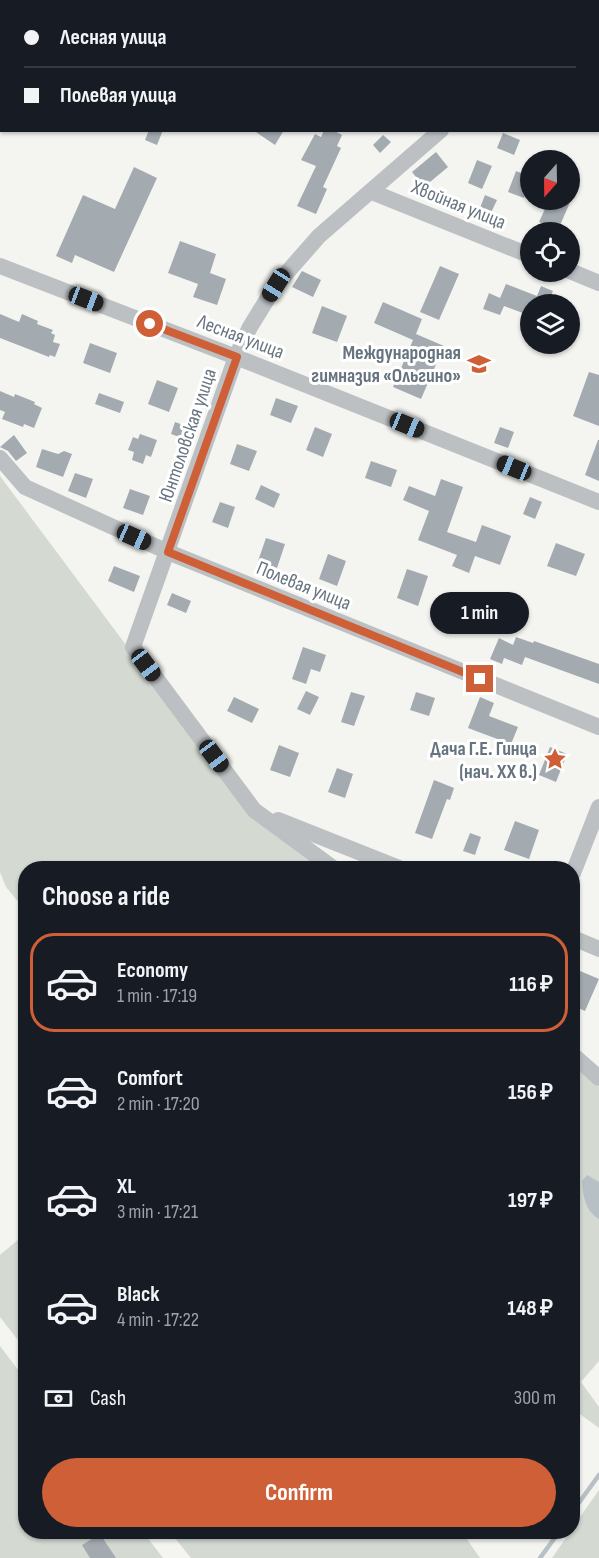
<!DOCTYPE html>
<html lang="en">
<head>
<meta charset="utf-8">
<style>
  :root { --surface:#171b24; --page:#242831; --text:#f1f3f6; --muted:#9ea1a6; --line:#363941; --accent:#cf5f37 }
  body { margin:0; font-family:"Sofia Sans Condensed",sans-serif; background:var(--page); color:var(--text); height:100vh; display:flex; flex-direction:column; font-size:22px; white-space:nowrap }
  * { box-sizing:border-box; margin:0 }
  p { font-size:20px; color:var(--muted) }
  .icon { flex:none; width:33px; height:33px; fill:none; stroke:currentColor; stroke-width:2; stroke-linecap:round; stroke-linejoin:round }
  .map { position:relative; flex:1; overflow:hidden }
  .drawer { position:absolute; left:18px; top:861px; width:562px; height:678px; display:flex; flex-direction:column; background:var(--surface); border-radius:24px; box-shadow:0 2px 4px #0004 }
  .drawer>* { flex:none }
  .banner { position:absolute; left:0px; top:0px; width:600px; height:132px; box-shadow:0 2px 4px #0004; display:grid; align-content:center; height:132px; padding:0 24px; background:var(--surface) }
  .needle { width:39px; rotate:200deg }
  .fabs { position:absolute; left:520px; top:150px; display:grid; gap:12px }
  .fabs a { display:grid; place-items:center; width:60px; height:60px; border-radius:50%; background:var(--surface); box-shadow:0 2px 4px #0004; font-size:30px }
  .end { position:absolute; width:27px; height:27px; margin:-14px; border:8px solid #cf5f37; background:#fff; box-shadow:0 0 0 3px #fff }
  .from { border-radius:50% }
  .bubble { position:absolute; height:42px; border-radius:21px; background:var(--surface); box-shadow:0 2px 4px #0004; font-size:20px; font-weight:700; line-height:42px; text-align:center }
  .car { position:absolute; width:18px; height:36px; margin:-18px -9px; border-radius:8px; box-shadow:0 0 4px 2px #0007; background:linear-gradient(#222 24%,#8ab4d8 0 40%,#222 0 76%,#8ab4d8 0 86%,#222 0) }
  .banner b { display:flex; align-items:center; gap:21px; height:57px; font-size:22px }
  .banner b+b { border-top:2px solid var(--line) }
  .banner i { width:15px; height:15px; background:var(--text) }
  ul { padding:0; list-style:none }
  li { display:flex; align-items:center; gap:18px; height:99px; margin:0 12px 9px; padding:0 12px; border:3px solid transparent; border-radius:24px }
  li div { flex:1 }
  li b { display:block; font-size:22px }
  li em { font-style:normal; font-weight:700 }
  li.active { border-color:var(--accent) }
  li>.icon { width:54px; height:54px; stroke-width:1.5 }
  h2 { padding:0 24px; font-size:27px; line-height:72px }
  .pay { display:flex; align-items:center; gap:15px; height:66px; padding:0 24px; font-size:22px }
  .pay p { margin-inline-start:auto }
  .cta { display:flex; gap:12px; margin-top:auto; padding:12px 24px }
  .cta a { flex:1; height:69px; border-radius:36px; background:var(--accent); color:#fff; font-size:24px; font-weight:700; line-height:69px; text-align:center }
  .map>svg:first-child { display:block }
</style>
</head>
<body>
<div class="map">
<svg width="599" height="1558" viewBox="0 0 599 1558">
  <rect width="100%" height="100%" fill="#f4f5f1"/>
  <g fill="#d4d9d1">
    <path d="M 0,476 L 252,814 L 324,868 L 26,868 L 25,910 L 6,887 L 0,872 Z"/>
    <path d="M 573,1064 L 599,1087 L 599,1361 L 581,1382 L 599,1407 L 599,1428 L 573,1409 Z"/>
    <path d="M 25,1234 L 25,1349 L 0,1317 L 0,1255 Z"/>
    <path d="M 0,1346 L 25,1379 L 26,1532 L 143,1532 L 163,1558 L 0,1558 Z"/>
    <path d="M 599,1490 L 599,1558 L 552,1558 L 570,1532 L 573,1532 L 573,1527 Z"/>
    <path d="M 170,1532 L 462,1532 L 480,1558 L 191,1558 Z"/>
  </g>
  <path fill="#b7c0c5" d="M 587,1175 L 599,1182 L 599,1219 C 585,1211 583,1195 582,1181 Z"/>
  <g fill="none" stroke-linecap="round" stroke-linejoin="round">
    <g stroke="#b7c0c5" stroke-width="4.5">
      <path d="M 573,1511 L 599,1475"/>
      <path d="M 540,1558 L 559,1532"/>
    </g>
  </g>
  <g fill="#a4abb0">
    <path d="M 149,130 L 163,130 L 157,145 L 145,140 Z"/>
    <path d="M 253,130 L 284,130 L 275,145 Z"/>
    <path d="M 324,130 L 333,130 L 342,135 L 337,146 L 341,148 L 323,187 L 327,189 L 316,214 L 297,206 L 316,166 L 301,160 L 315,134 L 321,137 Z"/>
    <path d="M 503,133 L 520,140 L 514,155 L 497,148 Z"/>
    <path d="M 383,135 L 391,142 L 380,153 L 373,145 Z"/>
    <path d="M 436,152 L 448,167 L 424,187 L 412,172 Z"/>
    <path d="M 477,160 L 492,166 L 482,189 L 468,183 Z"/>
    <path d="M 134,167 L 157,178 L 114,272 L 75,255 L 72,263 L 56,256 L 83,195 L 115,209 Z"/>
    <path d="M 516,171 L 531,177 L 524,198 L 508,192 Z"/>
    <path d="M 485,195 L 497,200 L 489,217 L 478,213 Z"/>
    <path d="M 549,200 L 571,200 L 558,230 L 539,222 Z"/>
    <path d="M 180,241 L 216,254 L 210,273 L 226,279 L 217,305 L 193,297 L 198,284 L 168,273 Z"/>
    <path d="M 440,266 L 459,274 L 439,320 L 420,312 Z"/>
    <path d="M 302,271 L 321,280 L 313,297 L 292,287 Z"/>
    <path d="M 506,284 L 537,296 L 541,286 L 553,291 L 549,301 L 556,304 L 531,304 L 531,316 L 504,306 L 500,315 L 483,309 L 489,293 L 500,298 Z"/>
    <path d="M 383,302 L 422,319 L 416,334 L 444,346 L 421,399 L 393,387 L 413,340 L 374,323 Z"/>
    <path d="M 322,306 L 347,316 L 337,342 L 312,333 Z"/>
    <path d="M 0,314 L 19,322 L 22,314 L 38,321 L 37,324 L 53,330 L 51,333 L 55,335 L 53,342 L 60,344 L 55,357 L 50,355 L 49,357 L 0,338 Z"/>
    <path d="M 90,343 L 117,353 L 110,373 L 83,363 Z"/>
    <path d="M 589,372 L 599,375 L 599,426 L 573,416 Z"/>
    <path d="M 157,380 L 178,388 L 169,412 L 148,404 Z"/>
    <path d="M 0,391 L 14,397 L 15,394 L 35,402 L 34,404 L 42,408 L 34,428 L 24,424 L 23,427 L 2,419 L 5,412 L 0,410 Z"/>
    <path d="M 99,393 L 124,402 L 120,413 L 95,404 Z"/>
    <path d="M 276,398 L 298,406 L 291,423 L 270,415 Z"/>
    <path d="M 175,422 L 192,428 L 188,440 L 171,434 Z"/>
    <path d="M 315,427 L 332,434 L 323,457 L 306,450 Z"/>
    <path d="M 500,427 L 514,432 L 508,448 L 494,443 Z"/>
    <path d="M 140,434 L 157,440 L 151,457 L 146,455 L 143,464 L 132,460 L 134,452 L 128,450 L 133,437 L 138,439 Z"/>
    <path d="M 14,435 L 27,453 L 16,461 L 8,451 L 0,447 Z"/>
    <path d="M 598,440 L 599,440 L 599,481 L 585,475 Z"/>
    <path d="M 237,444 L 257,451 L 249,471 L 230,464 Z"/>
    <path d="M 42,449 L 58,454 L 64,451 L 72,454 L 63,477 L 36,467 Z"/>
    <path d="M 371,461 L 397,470 L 391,487 L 365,478 Z"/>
    <path d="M 75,473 L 93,479 L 86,498 L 68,491 Z"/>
    <path d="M 441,479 L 463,487 L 447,532 L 476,542 L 482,525 L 511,536 L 500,565 L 475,556 L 469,573 L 452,566 L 457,555 L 418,540 L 429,511 L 403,500 L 409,486 L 435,496 Z"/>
    <path d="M 261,485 L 280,494 L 274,508 L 255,499 Z"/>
    <path d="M 130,489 L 150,496 L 143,515 L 123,508 Z"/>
    <path d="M 530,497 L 542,502 L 535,519 L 523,514 Z"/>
    <path d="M 220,502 L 235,507 L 228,528 L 212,522 Z"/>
    <path d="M 266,538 L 285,544 L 277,568 L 258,561 Z"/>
    <path d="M 556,543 L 585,554 L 576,576 L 547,566 Z"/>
    <path d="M 328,554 L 346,561 L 337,586 L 319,579 Z"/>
    <path d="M 114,566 L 140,576 L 134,592 L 108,581 Z"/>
    <path d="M 407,569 L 428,576 L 418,606 L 397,598 Z"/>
    <path d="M 172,593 L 191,601 L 186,613 L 167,605 Z"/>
    <path d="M 451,602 L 470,609 L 463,629 L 443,622 Z"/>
    <path d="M 516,637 L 533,643 L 534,641 L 599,664 L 599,684 L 525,657 L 522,665 L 504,658 L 502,664 L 490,659 L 499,638 L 513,645 Z"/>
    <path d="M 303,647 L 326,655 L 320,672 L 311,669 L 306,684 L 292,679 Z"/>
    <path d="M 306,691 L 319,697 L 310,715 L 297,709 Z"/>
    <path d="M 351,692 L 365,696 L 354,726 L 341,722 Z"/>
    <path d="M 416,692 L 435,698 L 429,716 L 410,710 Z"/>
    <path d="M 234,697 L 259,709 L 252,723 L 227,711 Z"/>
    <path d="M 480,697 L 494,703 L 489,716 L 518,727 L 511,744 L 468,728 Z"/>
    <path d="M 279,745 L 299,753 L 290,777 L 270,770 Z"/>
    <path d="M 550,747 L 567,754 L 556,782 L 539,775 Z"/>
    <path d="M 337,768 L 353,774 L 345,798 L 328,792 Z"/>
    <path d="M 434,780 L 454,788 L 450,800 L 447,799 L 432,839 L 415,833 Z"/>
    <path d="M 515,821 L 539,830 L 529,859 L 504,850 Z"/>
    <path d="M 470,833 L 481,837 L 475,855 L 463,851 Z"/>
    <path d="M 573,968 L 599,979 L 585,1011 L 573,1006 Z"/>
    <path d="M 100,1534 L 116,1558 L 90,1558 L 82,1545 Z"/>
  </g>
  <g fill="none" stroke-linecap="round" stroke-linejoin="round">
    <g stroke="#bcc0c3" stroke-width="16">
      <path d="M 470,0 L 473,2"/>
      <path d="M 299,2 L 300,0"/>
      <path d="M 587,2 L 588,0"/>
      <path d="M 598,51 L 599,51"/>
      <path d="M 372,192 L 531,256"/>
      <path d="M 0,266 L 236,357 L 599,502"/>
      <path d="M 570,271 L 599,283"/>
      <path d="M 0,458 L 25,487 L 168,552 L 599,727"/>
      <path d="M 278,820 L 399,868"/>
      <path d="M 333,868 L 254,810 L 133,647 L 236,357 L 250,327 L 276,285 L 319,236 L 441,130"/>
      <path d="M 573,873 L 599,807"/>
      <path d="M 573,938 L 599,949"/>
      <path d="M 573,1055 L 599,1078"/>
    </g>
  </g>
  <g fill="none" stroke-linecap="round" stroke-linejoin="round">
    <path stroke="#cf5f37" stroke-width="8" d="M 150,324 L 237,357 L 168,552 L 480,679"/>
  </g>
  <defs>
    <g id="school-bare" transform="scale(1.8)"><path d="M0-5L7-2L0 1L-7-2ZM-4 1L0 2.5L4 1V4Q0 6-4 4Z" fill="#cf5f37" stroke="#fff" stroke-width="2.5" paint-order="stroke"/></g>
    <g id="sight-bare" transform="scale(1.8)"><path d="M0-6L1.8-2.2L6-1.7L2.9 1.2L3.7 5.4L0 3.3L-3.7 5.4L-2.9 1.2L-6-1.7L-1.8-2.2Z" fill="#cf5f37" stroke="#fff" stroke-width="2.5" paint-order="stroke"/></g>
  </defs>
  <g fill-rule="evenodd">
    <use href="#school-bare" x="479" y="364"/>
    <use href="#sight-bare" x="555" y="759"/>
  </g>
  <g text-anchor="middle" stroke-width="6" stroke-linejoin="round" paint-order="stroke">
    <g font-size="20" fill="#67747f" stroke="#fff">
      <text transform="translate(459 204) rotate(22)" y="7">Хвойная улица</text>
      <text transform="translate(241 336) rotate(21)" y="7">Лесная улица</text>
      <text transform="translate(187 435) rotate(-71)" y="7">Юнтоловская улица</text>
      <text transform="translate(304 585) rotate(22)" y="7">Полевая улица</text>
    </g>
    <g font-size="20" font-weight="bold" fill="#67747f" stroke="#fff" text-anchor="end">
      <text x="461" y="359">Международная<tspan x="461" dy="23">гимназия «Ольгино»</tspan></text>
      <text x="537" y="755">Дача Г.Е. Гинца<tspan x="537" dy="23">(нач. XX в.)</tspan></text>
    </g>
  </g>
</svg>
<div class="fabs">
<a><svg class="needle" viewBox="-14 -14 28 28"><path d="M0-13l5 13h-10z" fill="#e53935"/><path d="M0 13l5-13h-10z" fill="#9ea1a6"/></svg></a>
<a><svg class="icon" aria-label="locate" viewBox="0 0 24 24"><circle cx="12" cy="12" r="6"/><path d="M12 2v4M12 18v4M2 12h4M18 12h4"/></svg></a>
<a><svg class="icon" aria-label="layers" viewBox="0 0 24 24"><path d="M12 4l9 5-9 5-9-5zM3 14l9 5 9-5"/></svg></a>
</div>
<i class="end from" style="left:150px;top:324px"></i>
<i class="end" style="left:480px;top:679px"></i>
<div class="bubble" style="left:430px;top:592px;width:99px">1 min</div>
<i class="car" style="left:276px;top:285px;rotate:212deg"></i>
<i class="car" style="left:86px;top:299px;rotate:111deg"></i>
<i class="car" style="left:407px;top:425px;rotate:112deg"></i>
<i class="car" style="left:514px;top:468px;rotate:292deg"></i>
<i class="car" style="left:134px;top:537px;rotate:114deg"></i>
<i class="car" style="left:146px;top:665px;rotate:143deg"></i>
<i class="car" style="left:214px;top:756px;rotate:143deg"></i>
<div class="banner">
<b><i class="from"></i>Лесная улица</b>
<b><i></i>Полевая улица</b>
</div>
<section class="drawer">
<h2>Choose a ride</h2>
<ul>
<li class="active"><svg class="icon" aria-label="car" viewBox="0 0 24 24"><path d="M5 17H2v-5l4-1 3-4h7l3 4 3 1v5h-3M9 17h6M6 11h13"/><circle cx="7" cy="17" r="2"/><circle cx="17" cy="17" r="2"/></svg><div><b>Economy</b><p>1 min · 17:19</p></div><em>116 ₽</em></li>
<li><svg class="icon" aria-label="car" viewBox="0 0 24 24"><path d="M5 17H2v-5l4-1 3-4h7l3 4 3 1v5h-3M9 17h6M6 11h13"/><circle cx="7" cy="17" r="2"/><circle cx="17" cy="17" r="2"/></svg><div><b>Comfort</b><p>2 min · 17:20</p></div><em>156 ₽</em></li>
<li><svg class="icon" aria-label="car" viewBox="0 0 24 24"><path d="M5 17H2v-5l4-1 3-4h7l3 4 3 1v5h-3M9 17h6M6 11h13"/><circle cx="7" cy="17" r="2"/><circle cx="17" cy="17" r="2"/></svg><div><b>XL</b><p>3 min · 17:21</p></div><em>197 ₽</em></li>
<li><svg class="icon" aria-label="car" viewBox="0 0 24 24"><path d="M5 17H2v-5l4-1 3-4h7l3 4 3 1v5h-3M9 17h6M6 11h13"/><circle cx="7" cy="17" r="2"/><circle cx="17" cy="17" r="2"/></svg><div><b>Black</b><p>4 min · 17:22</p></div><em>148 ₽</em></li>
</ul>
<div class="pay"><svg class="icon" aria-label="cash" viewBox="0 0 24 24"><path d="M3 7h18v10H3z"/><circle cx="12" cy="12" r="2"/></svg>Cash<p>300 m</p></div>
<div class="cta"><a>Confirm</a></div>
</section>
</div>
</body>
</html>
